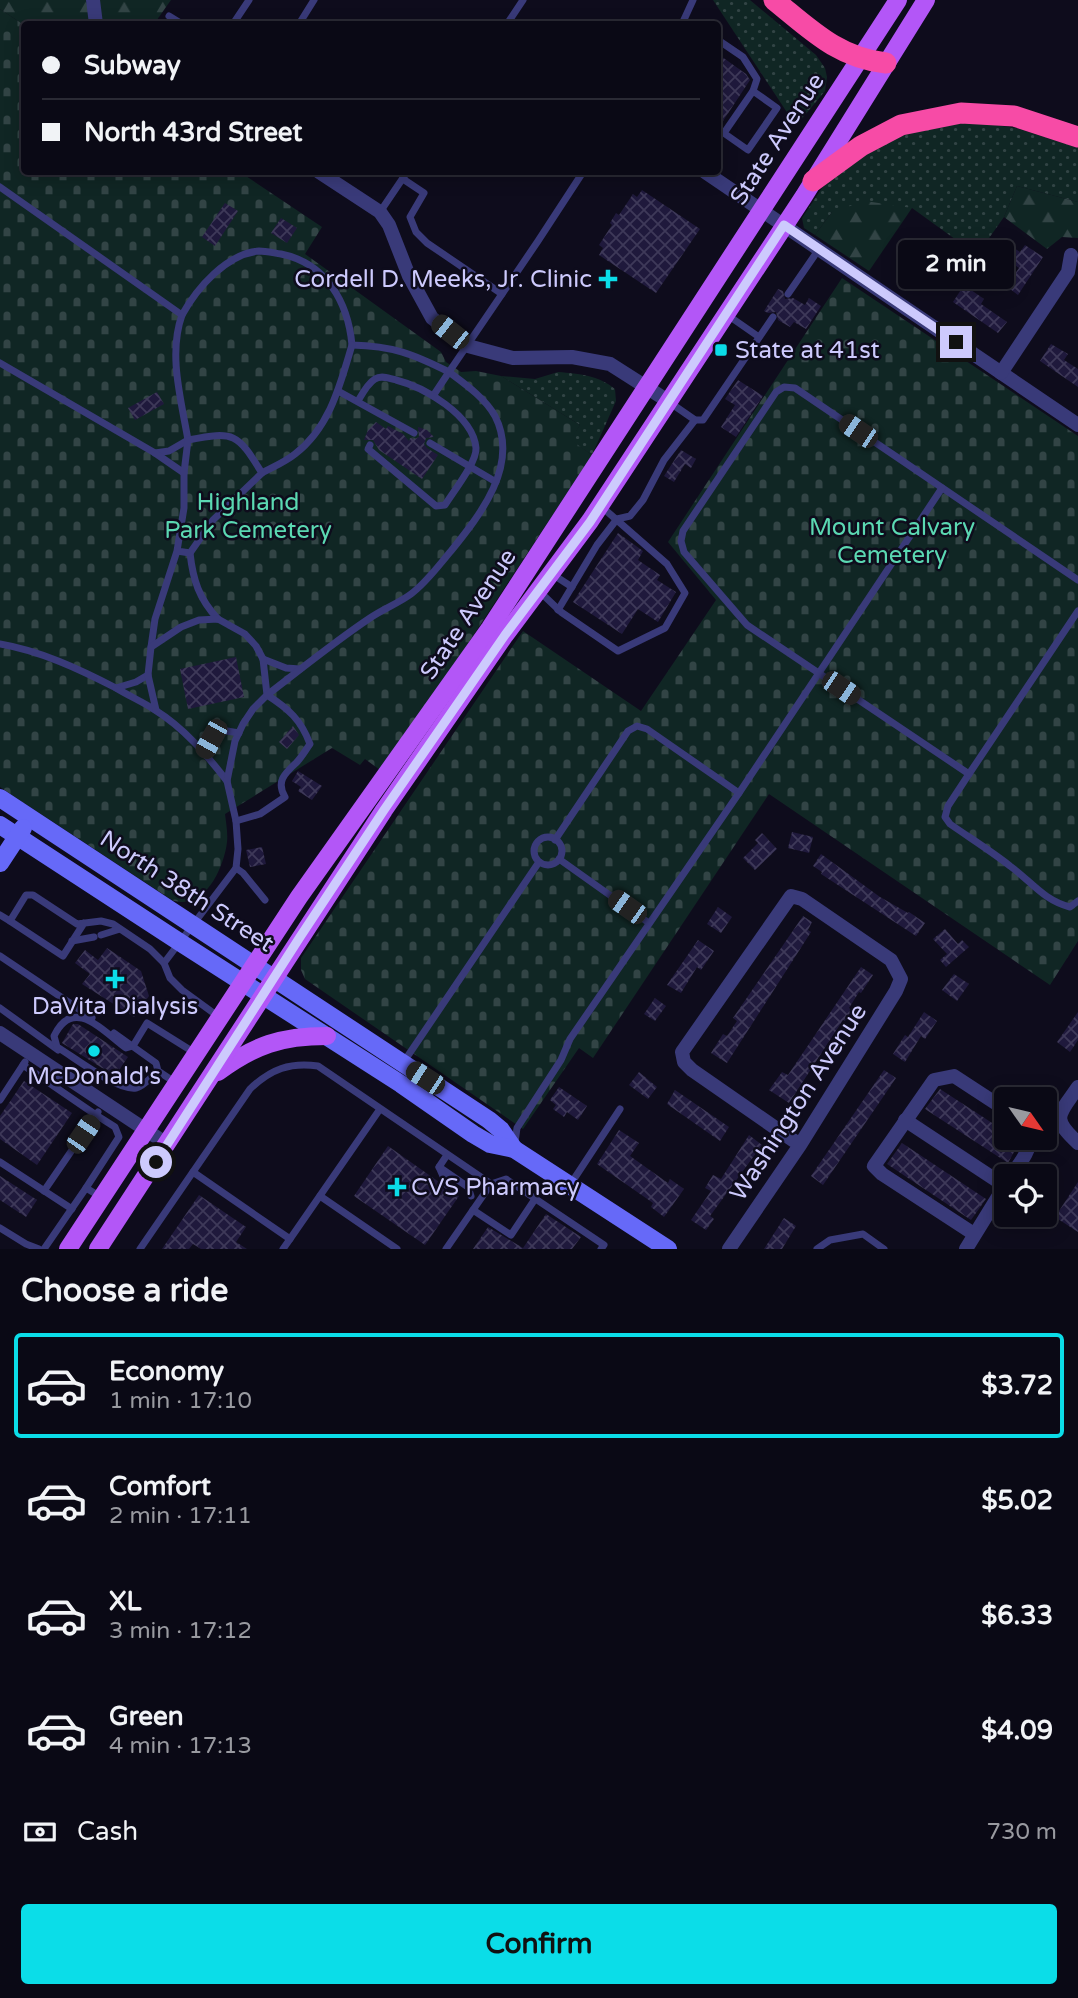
<!DOCTYPE html>
<html lang="en">
<head>
<meta charset="utf-8">
<style>
  :root { --surface:#0a0915; --page:#13121e; --text:#f1f3f6; --muted:#999aa0; --line:#2a2a34; --accent:#0bdde8 }
  body { margin:0; font-family:"Varela Round",sans-serif; background:var(--page); color:var(--text); height:100vh; display:flex; flex-direction:column; font-size:26px; white-space:nowrap }
  * { box-sizing:border-box; margin:0 }
  p { font-size:23px; color:var(--muted) }
  .icon { flex:none; width:38px; height:38px; fill:none; stroke:currentColor; stroke-width:2; stroke-linecap:round; stroke-linejoin:round }
  .map { position:relative; height:1249px; overflow:hidden }
  .details { display:flex; flex-direction:column; background:var(--surface); flex:1 }
  .details>* { flex:none }
  .banner { position:absolute; left:21px; top:21px; width:700px; height:154px; border-radius:7px; box-shadow:0 4px 18px #0003,0 0 0 2px var(--line); display:grid; align-content:center; height:154px; padding:0 21px; background:var(--surface) }
  .needle { width:46px; rotate:124deg }
  .controls { position:absolute; left:994px; top:1087px; display:grid; gap:14px }
  .controls a { display:grid; place-items:center; width:63px; height:63px; border-radius:7px; background:var(--surface); box-shadow:0 4px 18px #0003,0 0 0 2px var(--line); font-size:35px }
  .end { position:absolute; width:32px; height:32px; margin:-16px; border:9px solid #cdcafd; background:#111; box-shadow:0 0 0 4px #111 }
  .from { border-radius:50% }
  .bubble { position:absolute; height:49px; border-radius:7px; background:var(--surface); box-shadow:0 4px 18px #0003,0 0 0 2px var(--line); font-size:23px; font-weight:800; line-height:49px; text-align:center }
  .car { position:absolute; width:21px; height:42px; margin:-21px -10px; border-radius:9px; box-shadow:0 0 5px 2px #0007; background:linear-gradient(#222 24%,#8ab4d8 0 40%,#222 0 76%,#8ab4d8 0 86%,#222 0) }
  .banner b { display:flex; align-items:center; gap:24px; height:66px; font-size:26px }
  .banner b+b { border-top:2px solid var(--line) }
  .banner i { width:18px; height:18px; background:var(--text) }
  ul { padding:0; list-style:none }
  li { display:flex; align-items:center; gap:21px; height:105px; margin:0 14px 10px; padding:0 7px; border:4px solid transparent; border-radius:7px }
  li div { flex:1 }
  li b { display:block; font-size:26px }
  li em { font-style:normal; font-weight:800 }
  li.current { border-color:var(--accent) }
  li>.icon { width:63px; height:63px; stroke-width:1.5 }
  h2 { padding:0 21px; font-size:32px; line-height:84px }
  .pay { display:flex; align-items:center; gap:18px; height:77px; padding:0 21px; font-size:26px }
  .pay p { margin-inline-start:auto }
  .button { display:flex; gap:14px; margin-top:auto; padding:14px 21px }
  .button a { flex:1; height:80px; border-radius:7px; background:var(--accent); color:#111; font-size:28px; font-weight:800; line-height:80px; text-align:center }
  .map>svg:first-child { display:block }
</style>
</head>
<body>
<div class="map">
<svg width="1078" height="1249" viewBox="0 0 1078 1249">
  <defs>
    <pattern id="grass-dots" width="8" height="8" patternUnits="userSpaceOnUse" patternTransform="scale(1.75)"><rect width="8" height="8" fill="#102624"/><path d="M2 2h.1M6 6h.1" fill="none" stroke="#324445" stroke-width="1.8" stroke-linecap="round"/></pattern>
    <pattern id="forest-firs" width="22" height="20" patternUnits="userSpaceOnUse" patternTransform="scale(1.75)"><rect width="22" height="20" fill="#102624"/><path d="M5 1l3.5 6h-7zM16 11l3.5 6h-7z" fill="#324445"/></pattern>
    <pattern id="cemetery-stones" width="16" height="16" patternUnits="userSpaceOnUse" patternTransform="scale(1.75)"><rect width="16" height="16" fill="#102624"/><path d="M2 7V4a2 2 0 0 1 4 0v3zM10 15v-3a2 2 0 0 1 4 0v3z" fill="#324445"/></pattern>
    <pattern id="building-cross-hatch" width="8" height="8" patternUnits="userSpaceOnUse" patternTransform="scale(1.75)"><rect width="8" height="8" fill="#1f193c"/><path d="M0 0l8 8M0 8l8-8" fill="none" stroke="#3e3959"/></pattern>
  </defs>
  <rect width="100%" height="100%" fill="#0e0c1c"/>
  <g fill="url(#grass-dots)">
    <path d="M 713,0 L 750,0 L 816,55 L 825,68 L 827,77 L 825,91 L 796,126 Z"/>
    <path d="M 973,122 L 1016,128 L 1078,148 L 1078,202 L 1017,186 L 1004,217 L 977,255 L 912,208 L 832,212 L 815,235 L 804,228 L 802,218 L 822,188 L 841,170 L 895,137 L 927,128 Z"/>
    <path d="M 558,372 C 580,374 598,375 615,389 L 616,401 L 592,455 L 570,440 L 580,425 L 501,376 L 535,379 Z"/>
  </g>
  <g fill="url(#forest-firs)">
    <path d="M 0,0 L 171,0 L 154,24 L 24,25 L 0,9 Z"/>
    <path d="M 1017,186 L 1078,202 L 1078,238 L 1062,237 L 1047,249 L 1004,217 Z"/>
    <path d="M 865,201 L 912,208 L 869,271 L 815,235 L 832,212 Z"/>
  </g>
  <g fill="url(#cemetery-stones)">
    <path d="M 0,9 L 24,25 L 24,172 L 240,172 L 322,227 L 305,254 L 441,352 L 446,362 L 461,372 L 476,371 L 501,376 L 580,425 L 571,440 L 592,455 L 461,654 L 380,770 L 365,759 L 360,765 L 332,748 L 225,814 C 226,823 228,833 227,842 C 224,868 204,912 172,900 L 0,787 Z"/>
    <path d="M 842,278 L 1078,436 L 1078,941 L 1050,985 L 769,794 L 593,1058 L 579,1048 L 523,1129 L 305,979 L 301,970 L 301,958 L 523,631 L 641,711 L 716,600 L 668,542 Z"/>
  </g>
  <g fill="url(#building-cross-hatch)">
    <path d="M 718,54 L 746,74 L 750,80 L 721,124 L 718,123 Z"/>
    <path d="M 642,190 L 700,229 L 656,293 L 599,255 L 603,248 L 599,245 L 612,225 L 610,223 L 616,213 L 619,215 L 633,194 L 637,197 Z"/>
    <path d="M 225,203 L 238,211 L 215,246 L 202,237 Z"/>
    <path d="M 281,218 L 297,228 L 287,243 L 271,233 Z"/>
    <path d="M 1025,245 L 1043,257 L 1018,295 L 1006,286 L 1019,268 L 1006,259 L 1014,248 L 1020,252 Z"/>
    <path d="M 942,254 L 954,262 L 939,284 L 926,276 Z"/>
    <path d="M 964,285 L 984,299 L 981,304 L 1007,322 L 998,333 L 953,302 Z"/>
    <path d="M 778,289 L 783,291 L 785,299 L 793,298 L 805,305 L 809,298 L 821,306 L 806,329 L 794,322 L 790,327 L 778,320 L 776,312 L 768,313 L 764,311 Z"/>
    <path d="M 1051,344 L 1068,354 L 1064,360 L 1078,369 L 1078,387 L 1040,361 Z"/>
    <path d="M 738,380 L 763,396 L 736,437 L 721,427 L 735,405 L 725,399 Z"/>
    <path d="M 157,392 L 164,404 L 135,420 L 128,408 Z"/>
    <path d="M 376,422 L 386,429 L 388,426 L 403,434 L 409,441 L 410,438 L 415,439 L 419,437 L 418,427 L 427,430 L 434,437 L 426,438 L 424,444 L 427,448 L 438,455 L 422,479 L 379,450 L 373,440 L 364,440 L 368,430 Z"/>
    <path d="M 681,450 L 696,459 L 691,468 L 685,464 L 674,482 L 664,476 Z"/>
    <path d="M 618,533 L 643,551 L 638,560 L 660,575 L 657,580 L 676,592 L 658,622 L 638,609 L 622,634 L 573,602 Z"/>
    <path d="M 236,657 L 244,697 L 188,709 L 180,669 Z"/>
    <path d="M 293,726 L 299,735 L 287,749 L 279,742 Z"/>
    <path d="M 298,771 L 322,786 L 312,800 L 298,791 L 301,787 L 292,781 Z"/>
    <path d="M 792,832 L 813,837 L 809,853 L 788,848 Z"/>
    <path d="M 762,833 L 777,849 L 755,870 L 743,858 L 758,843 L 755,840 Z"/>
    <path d="M 262,847 L 266,864 L 250,867 L 246,850 Z"/>
    <path d="M 821,854 L 880,897 L 908,913 L 909,912 L 925,923 L 916,936 L 821,874 L 822,872 L 813,866 Z"/>
    <path d="M 718,907 L 732,917 L 721,933 L 707,924 Z"/>
    <path d="M 803,916 L 812,922 L 808,930 L 811,932 L 727,1063 L 711,1053 L 723,1034 L 727,1036 L 737,1021 L 733,1018 Z"/>
    <path d="M 945,929 L 958,944 L 962,940 L 969,947 L 946,967 L 940,960 L 947,954 L 933,939 Z"/>
    <path d="M 698,940 L 714,951 L 701,970 L 697,967 L 681,993 L 667,985 Z"/>
    <path d="M 107,948 L 141,971 L 149,996 L 134,1017 L 82,984 L 90,974 L 75,963 L 85,950 L 98,960 Z"/>
    <path d="M 861,967 L 873,975 L 861,993 L 859,992 L 849,1008 L 852,1010 L 845,1021 L 843,1020 L 789,1103 L 769,1090 L 782,1072 L 788,1075 Z"/>
    <path d="M 954,974 L 969,984 L 957,1001 L 942,990 Z"/>
    <path d="M 655,998 L 666,1006 L 655,1021 L 644,1014 Z"/>
    <path d="M 924,1012 L 937,1021 L 925,1039 L 921,1036 L 905,1062 L 893,1054 L 905,1035 L 908,1037 Z"/>
    <path d="M 1078,1012 L 1078,1040 L 1070,1052 L 1057,1042 Z"/>
    <path d="M 73,1024 L 78,1024 L 128,1057 L 115,1076 L 62,1043 Z"/>
    <path d="M 884,1070 L 896,1078 L 823,1185 L 811,1176 Z"/>
    <path d="M 639,1072 L 657,1087 L 648,1099 L 629,1085 Z"/>
    <path d="M 24,1081 L 72,1113 L 37,1165 L 0,1139 L 0,1116 Z"/>
    <path d="M 559,1087 L 587,1106 L 578,1120 L 567,1112 L 564,1117 L 553,1109 L 556,1105 L 550,1100 Z"/>
    <path d="M 940,1089 L 1006,1132 L 1006,1138 L 1014,1138 L 1020,1141 L 1008,1163 L 925,1109 Z"/>
    <path d="M 675,1090 L 729,1127 L 720,1141 L 667,1104 Z"/>
    <path d="M 619,1130 L 639,1143 L 630,1156 L 668,1183 L 670,1179 L 684,1189 L 664,1217 L 651,1207 L 653,1203 L 597,1164 Z"/>
    <path d="M 749,1135 L 762,1145 L 710,1216 L 714,1219 L 706,1230 L 691,1220 L 711,1191 L 705,1188 L 713,1175 L 721,1179 Z"/>
    <path d="M 902,1143 L 986,1199 L 971,1220 L 887,1164 Z"/>
    <path d="M 388,1146 L 439,1182 L 444,1190 L 451,1190 L 459,1196 L 425,1245 L 354,1196 Z"/>
    <path d="M 0,1176 L 37,1200 L 26,1217 L 0,1200 Z"/>
    <path d="M 1078,1182 L 1078,1232 L 1055,1217 Z"/>
    <path d="M 199,1195 L 246,1227 L 236,1242 L 247,1249 L 201,1249 L 193,1244 L 189,1249 L 162,1249 Z"/>
    <path d="M 546,1214 L 581,1237 L 572,1249 L 473,1249 L 488,1227 L 523,1248 Z"/>
    <path d="M 784,1218 L 796,1226 L 782,1249 L 764,1249 Z"/>
  </g>
  <g fill="none" stroke-linecap="round" stroke-linejoin="round">
    <g stroke="#393a79" stroke-width="7">
      <path d="M 169,16 L 182,24"/>
      <path d="M 233,24 L 249,0"/>
      <path d="M 299,24 L 314,0"/>
      <path d="M 507,24 L 523,0"/>
      <path d="M 682,24 L 693,0"/>
      <path d="M 718,40 L 743,57 L 757,79 L 753,91"/>
      <path d="M 718,129 L 748,150 L 777,108 L 753,91 L 724,133"/>
      <path d="M 403,179 L 424,193 L 410,217 L 416,232 L 427,243 L 502,294"/>
      <path d="M 0,187 L 182,315 C 168,354 181,399 188,440 L 169,451 L 155,453"/>
      <path d="M 380,212 L 407,172"/>
      <path d="M 788,294 L 819,249"/>
      <path d="M 726,314 L 759,337"/>
      <path d="M 182,315 C 197,288 226,254 259,251 C 266,251 274,253 281,254 C 326,263 348,302 352,345 C 393,346 413,354 449,372 L 433,396"/>
      <path d="M 0,363 L 155,453 L 184,473"/>
      <path d="M 338,391 L 414,433"/>
      <path d="M 358,401 C 362,394 368,383 375,379 C 381,375 389,378 396,380 C 424,387 473,415 476,448 C 477,462 453,492 445,505 L 436,506 L 368,449 L 370,445"/>
      <path d="M 669,402 L 695,420 L 703,420 L 773,317"/>
      <path d="M 430,443 L 496,482"/>
      <path d="M 262,473 C 273,467 285,462 295,454 C 330,427 340,385 352,345"/>
      <path d="M 190,553 C 193,580 199,599 218,619"/>
      <path d="M 552,574 L 572,587"/>
      <path d="M 539,591 L 561,612 L 618,651 L 665,628 L 685,593 L 667,564 L 602,507"/>
      <path d="M 558,610 L 597,545 L 617,519 L 630,516 L 643,500 L 664,460 L 695,420"/>
      <path d="M 1078,611 L 969,774 L 948,806 L 945,817 L 950,824 C 970,838 991,851 1010,866 C 1031,881 1043,900 1070,907 L 1078,901"/>
      <path d="M 0,644 C 41,651 79,669 116,688 L 136,682 L 148,675"/>
      <path d="M 151,647 L 155,619 L 177,551 L 190,553 L 213,520 L 262,473 C 237,433 235,431 188,440 L 184,473 L 184,508 L 177,551"/>
      <path d="M 263,659 L 286,668 L 300,669"/>
      <path d="M 116,688 C 129,696 143,702 155,710 C 184,728 206,754 227,781"/>
      <path d="M 156,710 L 148,675 L 151,647 L 181,627 L 199,620 L 218,619 L 245,634 L 256,646 L 263,659 L 267,695 L 253,709 L 243,724 L 235,741 L 227,781 L 236,821 L 238,849 L 236,868 L 164,963"/>
      <path d="M 204,752 L 217,733 L 227,731 L 239,733"/>
      <path d="M 969,774 L 747,625 L 684,552 L 681,541 L 683,531 L 776,392 L 784,387 L 795,388 L 1078,580"/>
      <path d="M 236,821 L 260,814 L 285,797 C 276,782 284,774 296,763 C 301,758 305,751 310,744 C 301,720 289,709 267,695 C 301,669 334,642 370,618 C 383,609 399,603 411,594 C 427,582 439,565 451,551 C 480,515 520,465 495,416 C 485,398 465,384 449,372 L 538,241 L 583,172"/>
      <circle cx="548" cy="851" r="14"/>
      <path d="M 555,840 L 628,731 L 637,726 L 647,729 L 739,793"/>
      <path d="M 559,859 L 649,923"/>
      <path d="M 236,868 L 243,873 L 265,900"/>
      <path d="M 0,915 L 10,921"/>
      <path d="M 84,923 L 63,956 L 10,921 L 26,895 L 33,895 L 77,924 L 101,921 L 113,924 L 150,949 L 164,963 L 170,978 L 182,990 L 219,1017"/>
      <path d="M 101,935 L 120,929"/>
      <path d="M 72,941 L 94,937"/>
      <path d="M 0,956 L 92,1018"/>
      <path d="M 0,1008 L 58,1050"/>
      <path d="M 114,1033 L 156,1063 L 158,1071 L 176,1083"/>
      <path d="M 403,1063 L 539,862"/>
      <path d="M 23,1065 L 96,1115 L 44,1191"/>
      <path d="M 158,1071 C 151,1077 144,1086 136,1088 C 117,1091 74,1057 57,1047 L 54,1036 C 73,996 102,1030 126,1048 L 133,1046 L 147,1023 L 195,1053"/>
      <path d="M 0,1100 L 25,1062"/>
      <path d="M 515,1142 L 517,1128 L 561,1060 L 570,1039 L 739,793 L 942,488"/>
      <path d="M 0,1162 L 72,1209"/>
      <path d="M 439,1167 L 468,1187 L 471,1196"/>
      <path d="M 193,1172 L 290,1239 L 283,1249"/>
      <path d="M 447,1185 L 439,1167 L 447,1155"/>
      <path d="M 570,1185 L 620,1109"/>
      <path d="M 86,1188 L 119,1137 L 115,1127 L 96,1115 L 98,1112"/>
      <path d="M 320,1196 L 397,1249"/>
      <path d="M 473,1210 L 511,1235 L 535,1199"/>
      <path d="M 0,1228 L 26,1244 L 39,1249"/>
      <path d="M 290,1239 L 380,1109"/>
      <path d="M 44,1249 L 86,1188 L 101,1197"/>
      <path d="M 140,1249 L 250,1089 C 271,1069 290,1062 318,1066 L 491,1184"/>
      <path d="M 446,1249 L 491,1184 L 506,1179 L 604,1245 L 601,1249"/>
      <path d="M 817,1249 L 830,1240 L 863,1234 L 884,1249"/>
    </g>
    <g stroke="#393a79" stroke-width="14">
      <path d="M 93,0 L 96,24"/>
      <path d="M 319,172 L 380,212 L 389,225 L 409,276 L 432,318 L 468,346 L 513,358 L 572,357 L 610,364 L 668,401"/>
      <path d="M 705,172 L 1078,425"/>
      <path d="M 1001,373 L 1068,272 L 1071,255"/>
      <path d="M 0,1033 L 167,1144"/>
      <path d="M 1078,1087 C 1059,1115 1050,1117 1078,1143"/>
      <path d="M 905,1120 L 1005,1186"/>
      <path d="M 1011,1176 C 1019,1164 1030,1152 1030,1138"/>
      <path d="M 974,1234 L 882,1174 L 874,1166 L 934,1080 L 954,1076 L 1006,1110"/>
      <path d="M 729,1249 L 800,1145 L 896,991 L 901,979 L 891,960 L 802,899 L 791,896 L 682,1052 L 684,1062 L 692,1070 L 800,1145"/>
      <path d="M 966,1249 L 1006,1184"/>
    </g>
    <g stroke="#6669f8" stroke-width="18">
      <path d="M 0,798 L 489,1120 L 501,1130 L 514,1149"/>
      <path d="M 0,825 L 181,943 L 401,1084 L 473,1134 L 490,1144 L 514,1149 L 668,1249"/>
      <path d="M 0,863 L 23,828"/>
    </g>
    <g stroke="#b356f7" stroke-width="18">
      <path d="M 218,1072 C 255,1045 281,1036 327,1036"/>
      <path d="M 68,1249 L 299,897 L 490,628 L 898,0"/>
      <path d="M 98,1249 L 384,810 L 505,635 L 590,521 L 804,196 L 926,0"/>
    </g>
    <g stroke="#f74ba6" stroke-width="21">
      <path d="M 774,0 C 810,29 838,58 886,63"/>
      <path d="M 813,181 L 861,146 L 901,125 L 961,113 L 1014,116 L 1078,137"/>
    </g>
  </g>
  <g fill="none" stroke-linecap="round" stroke-linejoin="round">
    <path stroke="#cdcafd" stroke-width="9" d="M 156,1162 L 300,937 L 384,810 L 505,635 L 590,522 L 784,225 L 956,342"/>
  </g>
  <g fill="#0bdde8" stroke="#0e0c1c" stroke-width="2.5">
    <path d="M604.5 268.5h7v7h7v7h-7v7h-7v-7h-7v-7h7z"/>
    <rect x="714" y="343" width="14" height="14" rx="3.5"/>
    <path d="M111.5 968.5h7v7h7v7h-7v7h-7v-7h-7v-7h7z"/>
    <circle cx="94" cy="1051" r="7"/>
    <path d="M393.5 1176.5h7v7h7v7h-7v7h-7v-7h-7v-7h7z"/>
  </g>
  <g text-anchor="middle" stroke-width="5" stroke-linejoin="round" paint-order="stroke">
    <g font-size="24" fill="#cdcafd" stroke="#0e0c1c">
      <text transform="translate(777 139) rotate(-57)" y="8">State Avenue</text>
      <text transform="translate(468 614) rotate(-56)" y="8">State Avenue</text>
      <text transform="translate(187 891) rotate(33)" y="8">North 38th Street</text>
      <text transform="translate(798 1102) rotate(-57)" y="8">Washington Avenue</text>
    </g>
    <g font-size="24" fill="#cdcafd" stroke="#0e0c1c" text-anchor="start">
      <text x="592" y="287" text-anchor="end">Cordell D. Meeks, Jr. Clinic</text>
      <text x="735" y="358">State at 41st</text>
      <text x="115" y="1014" text-anchor="middle">DaVita Dialysis</text>
      <text x="94" y="1084" text-anchor="middle">McDonald's</text>
      <text x="411" y="1195">CVS Pharmacy</text>
    </g>
    <g font-size="24" fill="#5bd8b2" stroke="#0e0c1c">
      <text x="248" y="510">Highland<tspan x="248" dy="28">Park Cemetery</tspan></text>
      <text x="892" y="535">Mount Calvary<tspan x="892" dy="28">Cemetery</tspan></text>
    </g>
  </g>
</svg>
<div class="controls">
<a><svg class="needle" viewBox="-14 -14 28 28"><path d="M0-13l5 13h-10z" fill="#e53935"/><path d="M0 13l5-13h-10z" fill="#999aa0"/></svg></a>
<a><svg class="icon" aria-label="locate" viewBox="0 0 24 24"><circle cx="12" cy="12" r="6"/><path d="M12 2v4M12 18v4M2 12h4M18 12h4"/></svg></a>
</div>
<i class="end from" style="left:156px;top:1162px"></i>
<i class="end" style="left:956px;top:342px"></i>
<div class="bubble" style="left:898px;top:240px;width:116px">2 min</div>
<i class="car" style="left:450px;top:332px;rotate:308deg"></i>
<i class="car" style="left:858px;top:431px;rotate:304deg"></i>
<i class="car" style="left:841px;top:688px;rotate:124deg"></i>
<i class="car" style="left:211px;top:739px;rotate:209deg"></i>
<i class="car" style="left:627px;top:907px;rotate:305deg"></i>
<i class="car" style="left:425px;top:1078px;rotate:303deg"></i>
<i class="car" style="left:83px;top:1134px;rotate:34deg"></i>
<div class="banner">
<b><i class="from"></i>Subway</b>
<b><i></i>North 43rd Street</b>
</div>
</div>
<section class="details">
<h2>Choose a ride</h2>
<ul>
<li class="current"><svg class="icon" aria-label="car" viewBox="0 0 24 24"><path d="M5 17H2v-5l4-1 3-4h7l3 4 3 1v5h-3M9 17h6M6 11h13"/><circle cx="7" cy="17" r="2"/><circle cx="17" cy="17" r="2"/></svg><div><b>Economy</b><p>1 min · 17:10</p></div><em>$3.72</em></li>
<li><svg class="icon" aria-label="car" viewBox="0 0 24 24"><path d="M5 17H2v-5l4-1 3-4h7l3 4 3 1v5h-3M9 17h6M6 11h13"/><circle cx="7" cy="17" r="2"/><circle cx="17" cy="17" r="2"/></svg><div><b>Comfort</b><p>2 min · 17:11</p></div><em>$5.02</em></li>
<li><svg class="icon" aria-label="car" viewBox="0 0 24 24"><path d="M5 17H2v-5l4-1 3-4h7l3 4 3 1v5h-3M9 17h6M6 11h13"/><circle cx="7" cy="17" r="2"/><circle cx="17" cy="17" r="2"/></svg><div><b>XL</b><p>3 min · 17:12</p></div><em>$6.33</em></li>
<li><svg class="icon" aria-label="car" viewBox="0 0 24 24"><path d="M5 17H2v-5l4-1 3-4h7l3 4 3 1v5h-3M9 17h6M6 11h13"/><circle cx="7" cy="17" r="2"/><circle cx="17" cy="17" r="2"/></svg><div><b>Green</b><p>4 min · 17:13</p></div><em>$4.09</em></li>
</ul>
<div class="pay"><svg class="icon" aria-label="cash" viewBox="0 0 24 24"><path d="M3 7h18v10H3z"/><circle cx="12" cy="12" r="2"/></svg>Cash<p>730 m</p></div>
<div class="button"><a>Confirm</a></div>
</section>
</body>
</html>
